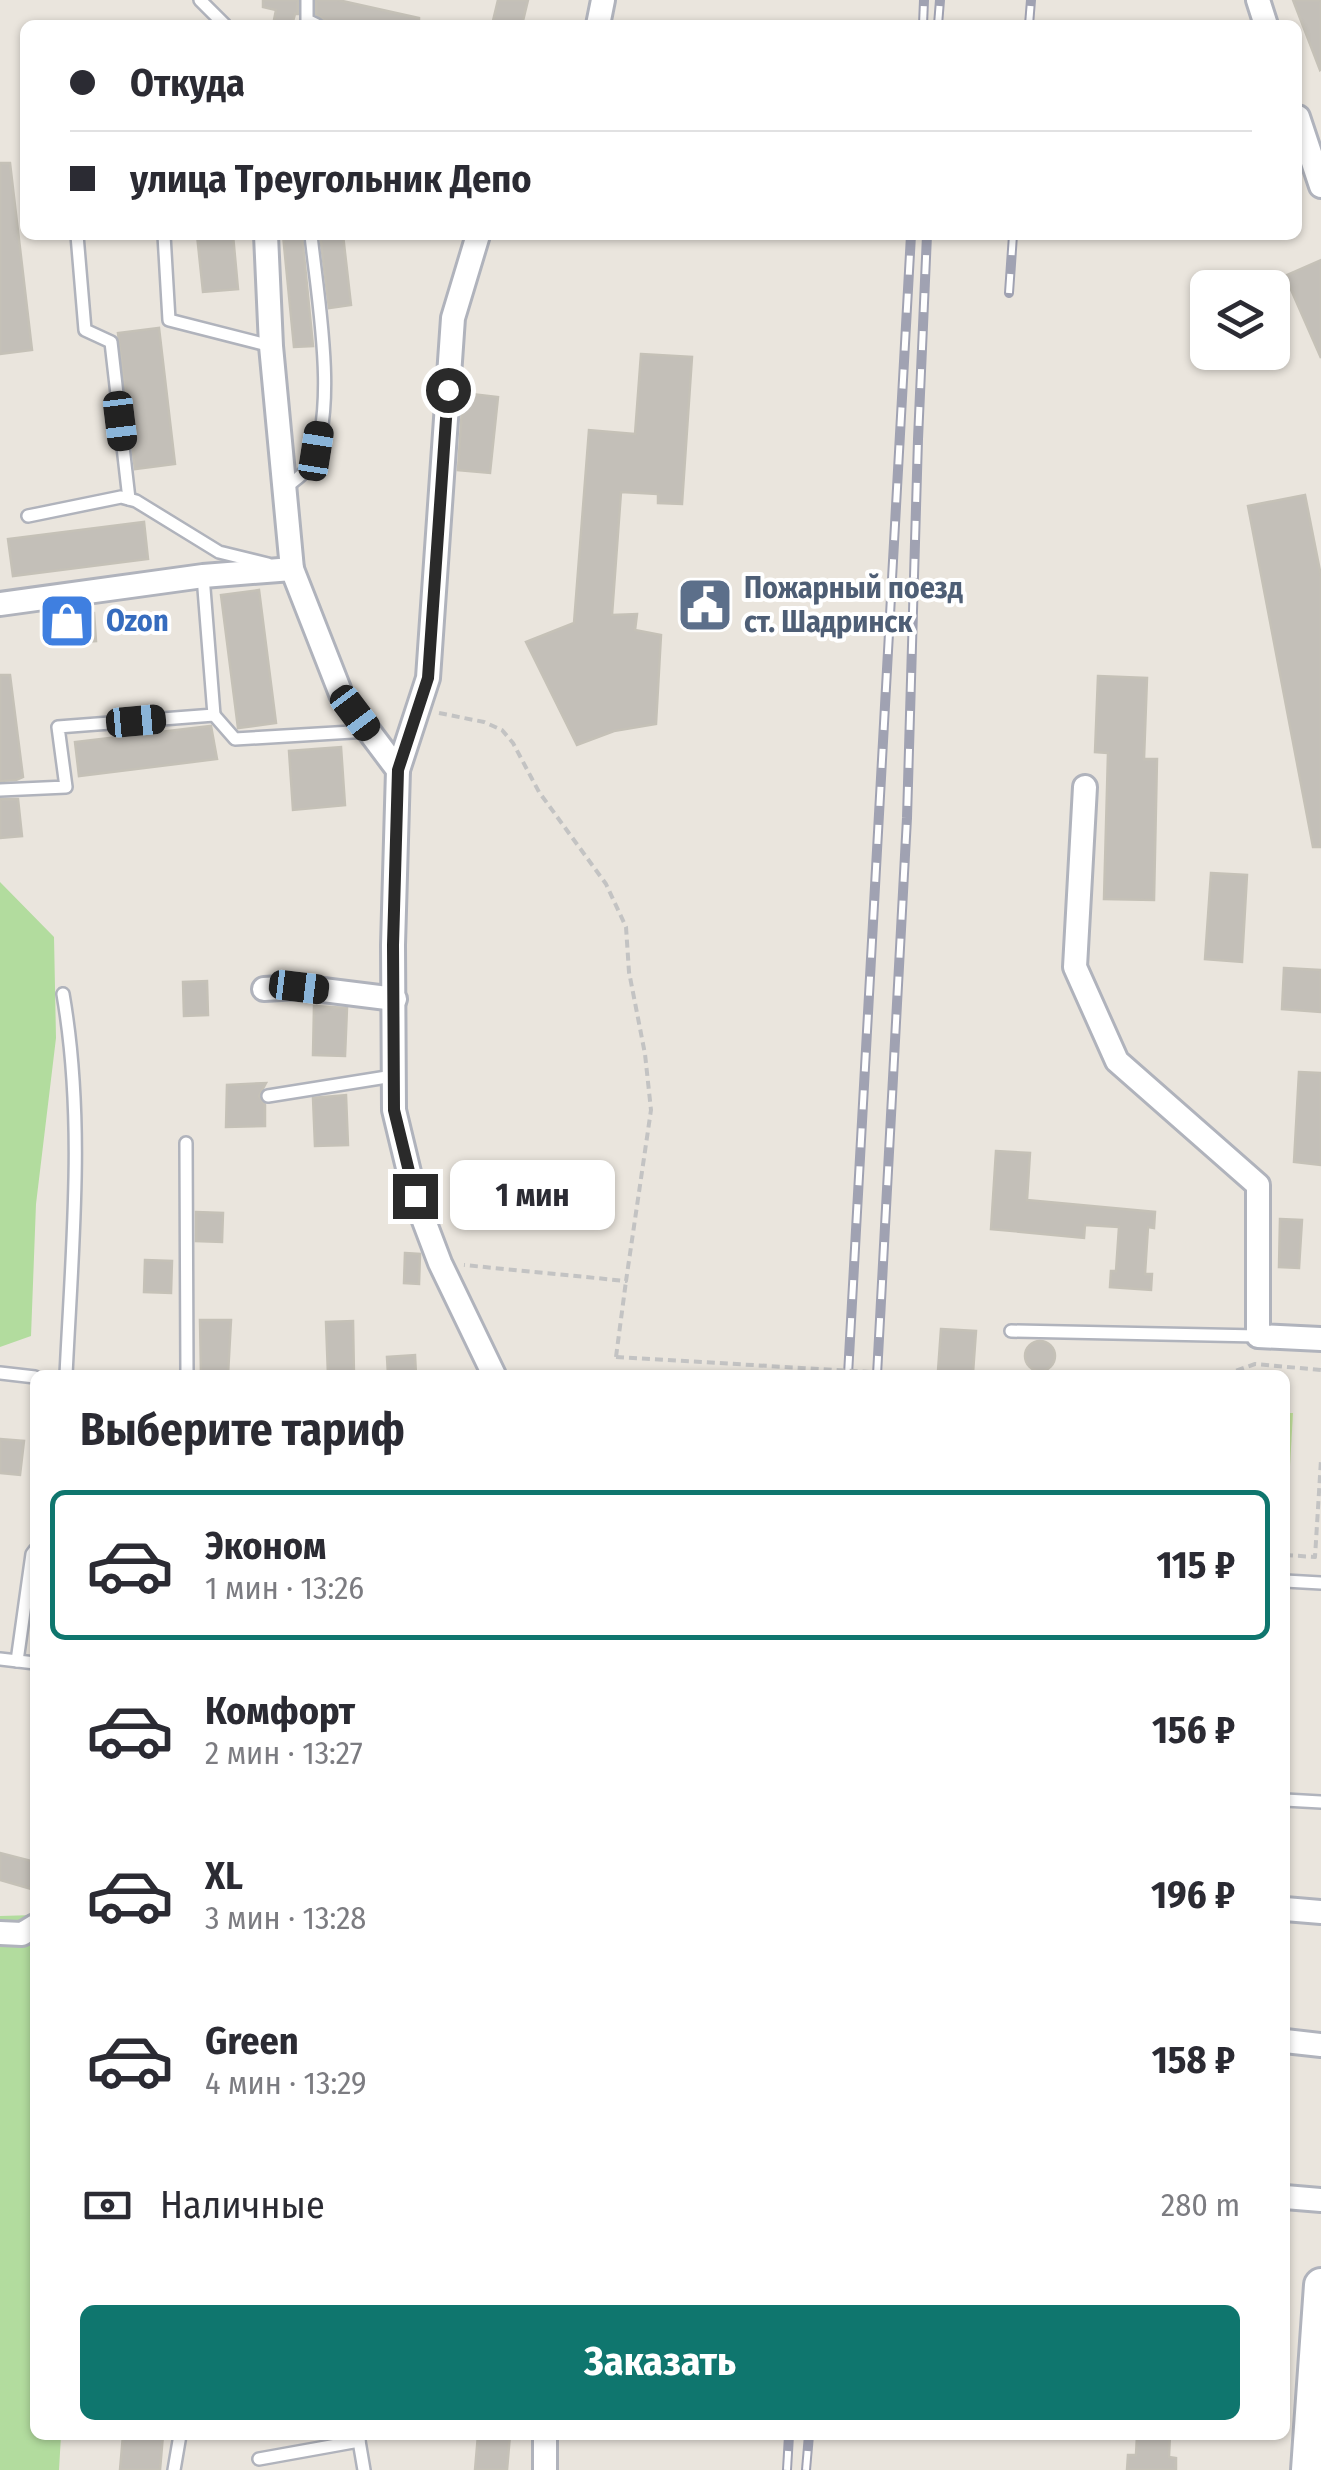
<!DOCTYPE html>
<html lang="ru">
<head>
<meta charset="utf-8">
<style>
  :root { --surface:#fff; --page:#f2f2f3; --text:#2b2b33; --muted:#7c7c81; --line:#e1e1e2; --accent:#0f766e }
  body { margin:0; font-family:"Fira Sans Condensed",sans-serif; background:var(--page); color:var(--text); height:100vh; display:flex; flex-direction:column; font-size:38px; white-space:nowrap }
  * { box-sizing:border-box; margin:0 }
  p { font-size:32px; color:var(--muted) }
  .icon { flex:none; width:55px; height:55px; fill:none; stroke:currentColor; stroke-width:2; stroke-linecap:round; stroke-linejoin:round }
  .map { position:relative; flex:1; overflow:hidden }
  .drawer { position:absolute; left:30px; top:1370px; width:1260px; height:1070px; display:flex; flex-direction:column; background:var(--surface); border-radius:15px; box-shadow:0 2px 8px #0004 }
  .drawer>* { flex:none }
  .guide { position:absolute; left:20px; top:20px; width:1282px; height:220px; border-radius:15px; box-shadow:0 2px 8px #0004; display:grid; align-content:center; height:220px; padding:0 50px; background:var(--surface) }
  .controls { position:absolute; left:1190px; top:270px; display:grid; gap:20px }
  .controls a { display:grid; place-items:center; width:100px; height:100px; border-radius:15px; background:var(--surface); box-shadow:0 2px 8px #0004; font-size:50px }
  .end { position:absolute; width:45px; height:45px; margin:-22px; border:12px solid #2a2a2a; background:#fff; box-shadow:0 0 0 5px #fff }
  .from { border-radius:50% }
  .bubble { position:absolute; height:70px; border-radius:15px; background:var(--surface); box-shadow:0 2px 8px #0004; font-size:32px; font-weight:700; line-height:70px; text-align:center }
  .car { position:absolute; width:30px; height:60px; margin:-30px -15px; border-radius:12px; box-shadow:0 0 8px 2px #0007; background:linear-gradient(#222 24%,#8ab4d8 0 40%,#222 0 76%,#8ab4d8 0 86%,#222 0) }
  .guide b { display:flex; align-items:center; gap:35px; height:95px; font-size:38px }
  .guide b+b { border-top:2px solid var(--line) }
  .guide i { width:25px; height:25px; background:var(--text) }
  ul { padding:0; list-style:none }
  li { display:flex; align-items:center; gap:30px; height:150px; margin:0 20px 15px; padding:0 30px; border:5px solid transparent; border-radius:15px }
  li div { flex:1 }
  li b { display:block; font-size:38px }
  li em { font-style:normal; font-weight:700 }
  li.on { border-color:var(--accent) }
  li>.icon { width:90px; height:90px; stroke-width:1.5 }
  h2 { padding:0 50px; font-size:45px; line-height:120px }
  .pay { display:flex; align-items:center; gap:25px; height:110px; padding:0 50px; font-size:38px }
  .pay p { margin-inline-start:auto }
  .action { display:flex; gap:20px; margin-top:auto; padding:20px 50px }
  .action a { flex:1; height:115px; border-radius:15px; background:var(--accent); color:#fff; font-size:40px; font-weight:700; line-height:115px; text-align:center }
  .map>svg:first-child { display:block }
</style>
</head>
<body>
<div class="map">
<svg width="1321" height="2470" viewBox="0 0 1321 2470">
  <rect width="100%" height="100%" fill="#eae5dd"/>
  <g fill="#b2dc9e">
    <path d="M 0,882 L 54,937 L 56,1038 L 36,1204 L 31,1336 L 0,1347 Z"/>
    <path d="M 35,1915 L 35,2435 L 61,2435 L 59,2470 L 0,2470 L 0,1916 Z"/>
  </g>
  <path fill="#c2e29b" d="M 1285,1413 L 1293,1413 L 1289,1484 L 1285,1484 Z"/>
  <g fill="#c3bfb8" stroke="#c5c1b7" stroke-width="2.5">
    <path d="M 263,0 L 298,0 L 298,14 L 295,14 L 292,25 L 273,25 L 276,10 L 263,7 Z"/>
    <path d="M 316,0 L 338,0 L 419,18 L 419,25 L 352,25 L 324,20 L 316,14 Z"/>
    <path d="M 498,0 L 528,0 L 522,25 L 492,25 Z"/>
    <path d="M 1293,0 L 1321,0 L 1321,69 L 1320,70 Z"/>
    <path d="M 0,163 L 10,163 L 32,350 L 0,354 Z"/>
    <path d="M 197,235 L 233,235 L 238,289 L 203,292 Z"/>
    <path d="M 283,235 L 302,235 L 313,346 L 294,347 Z"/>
    <path d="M 320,235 L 343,235 L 351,305 L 329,308 Z"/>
    <path d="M 1321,260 L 1321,358 L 1285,276 Z"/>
    <path d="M 159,328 L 175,464 L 135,469 L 118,333 Z"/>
    <path d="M 641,354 L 692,357 L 682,504 L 658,503 L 658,494 L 621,492 L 612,615 L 637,614 L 635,630 L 661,635 L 656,724 L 614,731 L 577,745 L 526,642 L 574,623 L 589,430 L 635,434 Z"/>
    <path d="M 463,393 L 498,397 L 490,473 L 458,470 Z"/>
    <path d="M 1305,495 L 1321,576 L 1321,847 L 1313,847 L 1248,506 Z"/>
    <path d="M 144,522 L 148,559 L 13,576 L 8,539 Z"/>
    <path d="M 259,590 L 276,723 L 238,728 L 221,595 Z"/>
    <path d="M 94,613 L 96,641 L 57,644 L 55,616 Z"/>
    <path d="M 0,675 L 10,675 L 23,777 L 16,780 L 0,781 Z"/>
    <path d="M 1098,676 L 1147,678 L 1144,759 L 1157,759 L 1154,900 L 1104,899 L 1108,753 L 1095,752 Z"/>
    <path d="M 211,726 L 217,759 L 79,776 L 75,742 Z"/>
    <path d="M 341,747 L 345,805 L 293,810 L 289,751 Z"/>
    <path d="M 0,799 L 18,799 L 22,836 L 0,838 Z"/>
    <path d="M 1211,873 L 1247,875 L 1242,962 L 1205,959 Z"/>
    <path d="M 1284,968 L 1321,970 L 1321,1012 L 1282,1009 Z"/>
    <path d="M 207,981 L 208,1015 L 184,1016 L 183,982 Z"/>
    <path d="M 314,1006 L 347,1008 L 345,1056 L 313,1055 Z"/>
    <path d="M 1299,1072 L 1321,1073 L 1321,1165 L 1294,1162 Z"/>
    <path d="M 266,1083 L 259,1096 L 265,1105 L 265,1126 L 226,1127 L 227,1085 Z"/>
    <path d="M 346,1095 L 348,1145 L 315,1146 L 313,1098 Z"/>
    <path d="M 996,1151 L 1030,1153 L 1027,1200 L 1155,1212 L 1154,1228 L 1148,1227 L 1145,1274 L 1152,1274 L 1151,1290 L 1110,1287 L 1111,1271 L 1116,1271 L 1119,1227 L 1085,1225 L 1084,1238 L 991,1229 Z"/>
    <path d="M 196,1212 L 223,1213 L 222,1242 L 196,1241 Z"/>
    <path d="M 1280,1219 L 1302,1220 L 1299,1268 L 1279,1267 Z"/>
    <path d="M 405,1253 L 420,1254 L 419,1284 L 404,1283 Z"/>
    <path d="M 145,1260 L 172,1261 L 171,1293 L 144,1292 Z"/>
    <path d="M 200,1320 L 231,1320 L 228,1375 L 201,1375 Z"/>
    <path d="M 353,1321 L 354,1375 L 328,1375 L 326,1322 Z"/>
    <path d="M 941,1329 L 976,1331 L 973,1373 L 938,1371 Z"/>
    <circle cx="1040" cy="1356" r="15"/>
    <path d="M 415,1355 L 416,1375 L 388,1375 L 387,1357 Z"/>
    <path d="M 0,1439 L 24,1441 L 20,1475 L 0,1473 Z"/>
    <path d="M 0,1853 L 35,1862 L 35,1890 L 0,1880 Z"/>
    <path d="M 123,2435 L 163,2435 L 160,2470 L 120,2470 Z"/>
    <path d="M 478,2435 L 510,2435 L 507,2470 L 475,2470 Z"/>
    <path d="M 1137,2435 L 1170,2435 L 1169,2457 L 1176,2458 L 1176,2470 L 1127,2470 L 1128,2455 L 1136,2455 Z"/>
  </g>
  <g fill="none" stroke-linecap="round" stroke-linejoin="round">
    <g stroke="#b0b3bc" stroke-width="16">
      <g id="lane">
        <path d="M 200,0 L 225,25"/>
        <path d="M 307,0 L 307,20 L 317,25"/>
        <path d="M 77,235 L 85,330 L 111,342 L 129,499"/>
        <path d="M 164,235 L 169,320 L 271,346"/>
        <path d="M 284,489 C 292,482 302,476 308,468 C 340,418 317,294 311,235"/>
        <path d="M 28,516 L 121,497 L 136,501 L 219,552 L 268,564"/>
        <path d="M 214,715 L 235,739 L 369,731"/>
        <path d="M 0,790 L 66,787 L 58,727 L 214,715 L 203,576"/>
        <path d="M 63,994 C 85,1120 72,1248 66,1375"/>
        <path d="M 268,1096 L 393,1076"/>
        <path d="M 186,1143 L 187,1375"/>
        <path d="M 1011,1331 L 1258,1336"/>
        <path d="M 0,1373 L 35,1377"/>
        <path d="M 1285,1581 L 1321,1583"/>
        <path d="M 0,1659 L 35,1663"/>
        <path d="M 17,1661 L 32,1554 L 35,1550"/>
        <path d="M 1285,1800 L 1321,1802"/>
        <path d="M 358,2435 L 364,2470"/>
        <path d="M 259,2459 L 359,2441"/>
        <path d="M 174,2470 L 180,2435"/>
      </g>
    </g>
    <g stroke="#b0b3bc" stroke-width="28">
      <g id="street">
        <path d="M 1258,0 L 1266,25"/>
        <path d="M 598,25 L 603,0"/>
        <path d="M 1298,117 L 1321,186"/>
        <path d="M 266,235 L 271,346 L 292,569 L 341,694 L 398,770 L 393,945 L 394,1110 L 415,1197 L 440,1263 L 494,1375"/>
        <path d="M 0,604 L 203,576 L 292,569"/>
        <path d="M 398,770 L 428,678 L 453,318 L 478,235"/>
        <path d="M 1085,787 L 1075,967 L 1117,1061 L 1258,1185 L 1258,1336 L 1321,1339"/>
        <path d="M 264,989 L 299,987 L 395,999"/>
        <path d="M 1285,1909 L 1321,1912"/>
        <path d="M 0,1933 L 22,1934 L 35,1926"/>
        <path d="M 1285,2041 L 1321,2045"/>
        <path d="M 1285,2197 L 1321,2200"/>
        <path d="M 545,2470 L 545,2435"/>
      </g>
    </g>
    <g stroke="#b0b3bc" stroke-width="38">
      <path id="secondary" d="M 1308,2470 L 1321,2285"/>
    </g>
    <g stroke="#c3c3c3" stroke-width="4" stroke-dasharray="8 5" stroke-linecap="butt">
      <path d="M 439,713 L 484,722 L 502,730 L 513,743 L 539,792 L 606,884 L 626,927 L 629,972 L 645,1054 L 651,1110 L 626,1281 L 464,1265"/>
      <path d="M 616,1357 L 626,1281"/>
      <path d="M 859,1375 L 859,1370"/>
      <path d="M 1224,1375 L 1255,1364 L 1321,1370"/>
      <path d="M 1285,1555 L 1315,1557 L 1321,1460"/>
    </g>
    <use href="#lane" stroke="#fff" stroke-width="11"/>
    <use href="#street" stroke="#fff" stroke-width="22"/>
    <use href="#secondary" stroke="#fff" stroke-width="32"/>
    <g stroke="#a0a2b2" stroke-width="10">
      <g id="rail">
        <path d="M 923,25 L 924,0"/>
        <path d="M 938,25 L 940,0"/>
        <path d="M 1029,25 L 1031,0"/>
        <path d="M 1009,293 L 1013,235"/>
        <path d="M 848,1375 L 911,235"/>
        <path d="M 877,1375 L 907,818 L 918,439 L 927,235"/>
        <path d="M 787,2470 L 789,2435"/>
        <path d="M 806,2470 L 809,2435"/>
      </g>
    </g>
    <use href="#rail" stroke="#fff" stroke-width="6" stroke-dasharray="19" stroke-linecap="butt"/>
    <path stroke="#c3c3c3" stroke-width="4" stroke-dasharray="8 5" stroke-linecap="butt" d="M 616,1357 L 922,1375"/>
  </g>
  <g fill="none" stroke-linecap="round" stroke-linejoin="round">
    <path stroke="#2a2a2a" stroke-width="12" d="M 415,1196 L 394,1110 L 393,945 L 398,770 L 428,678 L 448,390"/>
  </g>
  <defs>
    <g id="civic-square" transform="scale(2.875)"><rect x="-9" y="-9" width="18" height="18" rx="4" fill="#5c6f8a" stroke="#fff"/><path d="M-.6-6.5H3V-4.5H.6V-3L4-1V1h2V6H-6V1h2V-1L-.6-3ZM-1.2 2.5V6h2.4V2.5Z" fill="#fff"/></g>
    <g id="shop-square" transform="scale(2.875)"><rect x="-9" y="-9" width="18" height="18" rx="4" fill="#3f7fe0" stroke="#fff"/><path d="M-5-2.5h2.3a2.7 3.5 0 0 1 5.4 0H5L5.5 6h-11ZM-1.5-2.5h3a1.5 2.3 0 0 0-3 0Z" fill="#fff"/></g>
  </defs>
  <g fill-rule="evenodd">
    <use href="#civic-square" x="705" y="605"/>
    <use href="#shop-square" x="67" y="621"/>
  </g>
  <g text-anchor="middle" stroke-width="8" stroke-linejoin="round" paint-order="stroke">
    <g font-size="30" font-weight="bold" fill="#4e5e75" stroke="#fff" text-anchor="start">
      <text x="744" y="598">Пожарный поезд<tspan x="744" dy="34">ст. Шадринск</tspan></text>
    </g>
    <g font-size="30" font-weight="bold" fill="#366cbe" stroke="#fff" text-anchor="start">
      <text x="106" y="631">Ozon</text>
    </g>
  </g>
</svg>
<div class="controls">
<a><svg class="icon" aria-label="layers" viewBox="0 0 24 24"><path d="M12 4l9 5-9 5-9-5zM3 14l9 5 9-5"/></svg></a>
</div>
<i class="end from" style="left:448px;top:390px"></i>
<i class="end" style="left:415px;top:1196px"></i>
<div class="bubble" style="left:450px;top:1160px;width:165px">1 мин</div>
<i class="car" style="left:120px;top:421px;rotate:173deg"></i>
<i class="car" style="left:316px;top:451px;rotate:9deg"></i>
<i class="car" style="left:355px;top:713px;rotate:143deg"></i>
<i class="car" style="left:136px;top:721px;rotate:85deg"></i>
<i class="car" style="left:299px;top:987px;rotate:97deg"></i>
<div class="guide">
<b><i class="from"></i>Откуда</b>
<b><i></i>улица Треугольник Депо</b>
</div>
<section class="drawer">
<h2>Выберите тариф</h2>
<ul>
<li class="on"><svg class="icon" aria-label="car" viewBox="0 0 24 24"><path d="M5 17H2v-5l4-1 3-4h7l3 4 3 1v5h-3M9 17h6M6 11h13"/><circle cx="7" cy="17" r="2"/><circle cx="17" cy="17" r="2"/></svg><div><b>Эконом</b><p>1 мин · 13:26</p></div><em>115 ₽</em></li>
<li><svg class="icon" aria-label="car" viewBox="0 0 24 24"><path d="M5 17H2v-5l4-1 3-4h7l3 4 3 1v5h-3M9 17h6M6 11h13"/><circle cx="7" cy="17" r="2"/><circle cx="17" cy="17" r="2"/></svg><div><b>Комфорт</b><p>2 мин · 13:27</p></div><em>156 ₽</em></li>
<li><svg class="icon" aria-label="car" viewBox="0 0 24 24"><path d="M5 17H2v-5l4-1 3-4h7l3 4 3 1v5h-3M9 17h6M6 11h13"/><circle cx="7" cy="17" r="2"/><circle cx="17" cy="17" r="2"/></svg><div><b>XL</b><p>3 мин · 13:28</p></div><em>196 ₽</em></li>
<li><svg class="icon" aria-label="car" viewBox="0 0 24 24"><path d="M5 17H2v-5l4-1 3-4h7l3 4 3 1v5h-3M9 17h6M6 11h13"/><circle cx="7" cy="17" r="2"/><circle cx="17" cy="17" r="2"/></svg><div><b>Green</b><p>4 мин · 13:29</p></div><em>158 ₽</em></li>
</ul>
<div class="pay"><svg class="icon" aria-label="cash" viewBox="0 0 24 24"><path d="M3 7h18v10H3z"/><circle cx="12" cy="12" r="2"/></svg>Наличные<p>280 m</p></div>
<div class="action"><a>Заказать</a></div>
</section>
</div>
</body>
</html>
